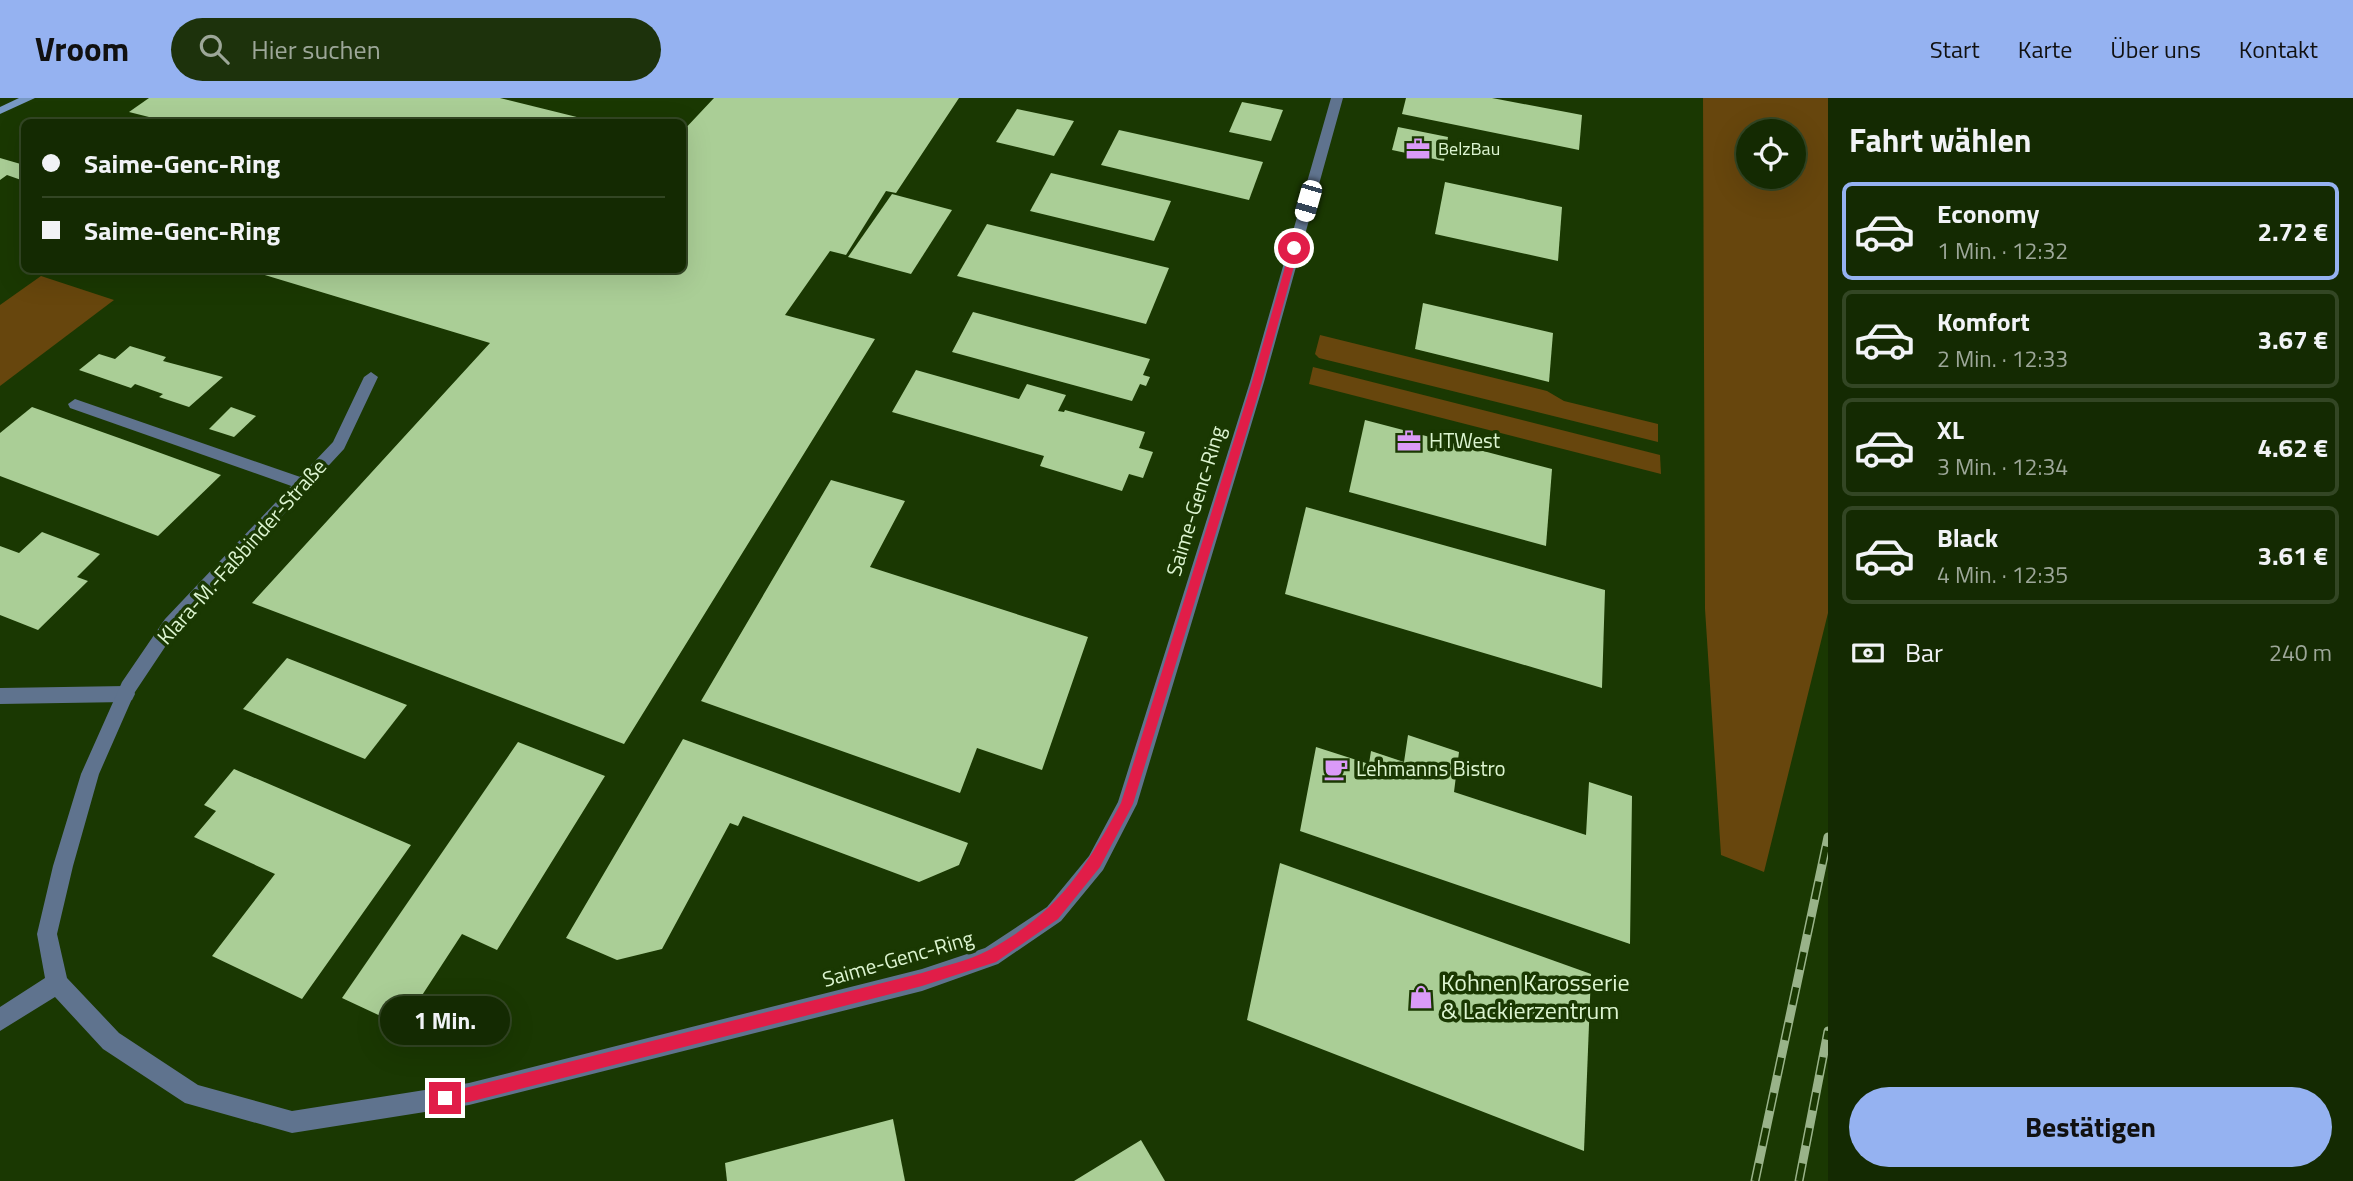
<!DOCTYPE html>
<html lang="de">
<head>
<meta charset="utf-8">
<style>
  :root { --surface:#142a02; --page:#1d320c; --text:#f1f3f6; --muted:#9da799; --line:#334624; --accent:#95b2f1 }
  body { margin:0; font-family:"Titillium Web",sans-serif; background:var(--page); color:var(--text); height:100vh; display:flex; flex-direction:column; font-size:26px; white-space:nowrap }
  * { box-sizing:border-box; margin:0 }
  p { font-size:23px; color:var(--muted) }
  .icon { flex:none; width:38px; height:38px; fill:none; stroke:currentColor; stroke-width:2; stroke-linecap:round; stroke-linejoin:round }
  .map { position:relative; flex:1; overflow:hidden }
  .panel { display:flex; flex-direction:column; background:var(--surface); width:525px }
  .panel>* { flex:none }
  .top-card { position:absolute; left:21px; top:21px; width:665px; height:154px; border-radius:10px; box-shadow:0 7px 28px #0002,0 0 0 2px var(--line); display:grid; align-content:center; height:154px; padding:0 21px; background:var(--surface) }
  .controls { position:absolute; left:1736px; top:21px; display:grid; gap:14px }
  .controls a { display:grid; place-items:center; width:70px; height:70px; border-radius:50%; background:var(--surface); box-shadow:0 7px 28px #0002,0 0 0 2px var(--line); font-size:35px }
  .end { position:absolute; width:32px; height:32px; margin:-16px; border:9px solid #e11d48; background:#fff; box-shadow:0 0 0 4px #fff }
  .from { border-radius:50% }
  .bubble { position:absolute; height:49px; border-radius:24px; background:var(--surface); box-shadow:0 7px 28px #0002,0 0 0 2px var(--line); font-size:23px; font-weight:700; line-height:49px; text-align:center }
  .car { position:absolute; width:21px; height:42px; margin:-21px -10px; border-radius:9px; box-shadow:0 0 5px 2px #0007; background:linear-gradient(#fff 24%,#345 0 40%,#fff 0 76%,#345 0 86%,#fff 0) }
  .top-card b { display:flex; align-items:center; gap:24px; height:66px; font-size:26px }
  .top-card b+b { border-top:2px solid var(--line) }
  .top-card i { width:18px; height:18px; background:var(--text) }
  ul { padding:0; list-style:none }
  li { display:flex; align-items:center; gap:21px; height:98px; margin:0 14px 10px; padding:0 7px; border:4px solid var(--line); border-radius:10px }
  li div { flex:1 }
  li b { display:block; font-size:26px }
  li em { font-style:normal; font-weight:700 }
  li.selected { border-color:var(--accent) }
  li>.icon { width:63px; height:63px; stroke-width:1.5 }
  h2 { padding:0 21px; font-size:32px; line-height:84px }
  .pay { display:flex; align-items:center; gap:18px; height:77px; padding:0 21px; font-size:26px }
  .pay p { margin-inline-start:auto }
  .button { display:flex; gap:14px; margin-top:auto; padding:14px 21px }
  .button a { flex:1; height:80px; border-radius:42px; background:var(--accent); color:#111; font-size:28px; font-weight:700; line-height:80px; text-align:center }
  header { display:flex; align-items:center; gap:42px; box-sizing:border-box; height:98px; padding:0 35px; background:var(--accent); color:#111 }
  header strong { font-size:33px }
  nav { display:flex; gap:38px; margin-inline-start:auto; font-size:24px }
  .search { width:490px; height:63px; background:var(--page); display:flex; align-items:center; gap:18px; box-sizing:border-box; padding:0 24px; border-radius:38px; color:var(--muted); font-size:26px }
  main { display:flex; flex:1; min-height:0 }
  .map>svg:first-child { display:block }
</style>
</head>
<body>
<header>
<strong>Vroom</strong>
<div class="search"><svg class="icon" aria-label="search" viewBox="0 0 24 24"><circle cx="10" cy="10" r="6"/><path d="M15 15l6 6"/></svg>Hier suchen</div>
<nav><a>Start</a><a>Karte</a><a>Über uns</a><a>Kontakt</a></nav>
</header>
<main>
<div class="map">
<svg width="1828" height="1083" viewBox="0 0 1828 1083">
  <rect width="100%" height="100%" fill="#1a3802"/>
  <g fill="#67460d" fill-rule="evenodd">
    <path d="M 1703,0 L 1828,0 L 1828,515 L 1764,774 L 1721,757 L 1705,511 ZM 1794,33 L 1794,79 L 1748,79 L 1748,33 Z"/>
    <path d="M 41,178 L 114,202 L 0,288 L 0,207 Z"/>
    <path d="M 1320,237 L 1547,293 L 1564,303 L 1658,326 L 1658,344 L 1319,260 L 1315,256 Z"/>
    <path d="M 1313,269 L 1660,357 L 1661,376 L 1309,286 Z"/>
  </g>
  <g fill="#aace96">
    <path d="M 149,0 L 500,0 L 597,24 L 169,24 L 129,14 Z"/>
    <path d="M 714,0 L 959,0 L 896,95 L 886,93 L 846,157 L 830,153 L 785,217 L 875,241 L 624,646 L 252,505 L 490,245 L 248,172 L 682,172 L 682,34 Z"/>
    <path d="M 1406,0 L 1492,0 L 1582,17 L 1579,52 L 1402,16 Z"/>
    <path d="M 1242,4 L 1283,12 L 1271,43 L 1229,34 Z"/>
    <path d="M 1017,11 L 1074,23 L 1054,58 L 996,44 Z"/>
    <path d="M 1398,29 L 1448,39 L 1444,63 L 1392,52 Z"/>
    <path d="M 1119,32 L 1263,64 L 1249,102 L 1101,67 Z"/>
    <path d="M 0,60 L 24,67 L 24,83 L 7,77 L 0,82 Z"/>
    <path d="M 1051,75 L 1171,103 L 1154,143 L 1030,113 Z"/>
    <path d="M 1445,84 L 1562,109 L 1558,163 L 1435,136 Z"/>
    <path d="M 892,96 L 952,112 L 911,176 L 848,159 Z"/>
    <path d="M 987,126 L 1169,170 L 1146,226 L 957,178 Z"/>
    <path d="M 1423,205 L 1553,235 L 1549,284 L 1415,251 Z"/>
    <path d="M 973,214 L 1150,261 L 1143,277 L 1150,279 L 1146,288 L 1140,286 L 1132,303 L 952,254 Z"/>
    <path d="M 130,248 L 166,259 L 163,263 L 223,279 L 189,309 L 159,299 L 163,296 L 135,286 L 131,290 L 79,272 L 99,256 L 115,261 Z"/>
    <path d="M 916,272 L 1019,301 L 1027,286 L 1066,297 L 1058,313 L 1064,314 L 1065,312 L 1145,334 L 1139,350 L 1153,354 L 1143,380 L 1129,376 L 1122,393 L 1040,368 L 1044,358 L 892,314 Z"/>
    <path d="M 32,309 L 133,345 L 221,377 L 158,438 L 0,378 L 0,335 Z"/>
    <path d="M 231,309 L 256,318 L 234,339 L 209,331 Z"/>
    <path d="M 1365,322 L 1552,371 L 1546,448 L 1349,394 Z"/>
    <path d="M 831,382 L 905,403 L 870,469 L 1088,539 L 1042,672 L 977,650 L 960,695 L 701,603 Z"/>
    <path d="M 1306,409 L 1605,492 L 1602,590 L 1285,496 Z"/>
    <path d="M 42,434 L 100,456 L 77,479 L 88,483 L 38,532 L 0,517 L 0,448 L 19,455 Z"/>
    <path d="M 287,560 L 407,607 L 365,661 L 243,611 Z"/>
    <path d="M 1408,637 L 1459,654 L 1454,694 L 1586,737 L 1589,684 L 1632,698 L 1630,846 L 1300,733 L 1316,649 L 1369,666 L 1371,653 L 1404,664 Z"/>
    <path d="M 683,641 L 968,745 L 959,767 L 919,784 L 743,718 L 738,728 L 730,725 L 662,851 L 617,862 L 566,840 Z"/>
    <path d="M 518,644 L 605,678 L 497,852 L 462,836 L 402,928 L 342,900 Z"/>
    <path d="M 234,671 L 411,747 L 302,901 L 212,858 L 275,776 L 194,739 L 216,713 L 204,707 Z"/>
    <path d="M 1280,765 L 1591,876 L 1584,1053 L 1247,922 Z"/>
    <path d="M 893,1021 L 905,1083 L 727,1083 L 725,1065 Z"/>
    <path d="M 1141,1042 L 1165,1083 L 1074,1083 Z"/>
  </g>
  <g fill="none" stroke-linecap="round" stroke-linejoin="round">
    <g fill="#5f738e" fill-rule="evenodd">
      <path d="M 75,301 L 309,382 L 311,386 L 303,392 L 297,390 L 70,310 L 68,306 Z"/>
      <path d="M 126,588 L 132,590 L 135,596 L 132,602 L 126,604 L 0,606 L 0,590 Z"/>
    </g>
    <path fill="#5f738e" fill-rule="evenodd" d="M 1331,0 L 1343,0 L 1264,284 L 1137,706 L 1103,772 L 1061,823 L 998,866 L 922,893 L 469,1007 L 292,1035 L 185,1005 L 103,951 L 55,899 L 0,933 L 0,909 L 45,880 L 37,836 L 53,768 L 81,676 L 122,584 L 165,521 L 333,344 L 364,279 L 371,274 L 378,279 L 344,351 L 177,531 L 135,594 L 99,676 L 73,768 L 57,836 L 67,880 L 119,935 L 198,987 L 292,1013 L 469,985 L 922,871 L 985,850 L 1047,809 L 1089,758 L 1118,704 L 1250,284 Z"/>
    <path fill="#7899c4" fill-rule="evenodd" d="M 19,0 L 35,0 L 0,16 L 0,9 Z"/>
    <g stroke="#99b389" stroke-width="9">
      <g id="rail">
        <path d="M 1755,1083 L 1828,739"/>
        <path d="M 1799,1083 L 1828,933"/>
      </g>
    </g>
    <use href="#rail" stroke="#1a3802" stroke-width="6" stroke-dasharray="18" stroke-linecap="butt"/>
  </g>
  <path fill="#e11d48" d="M 1291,148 L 1299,150 L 1262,284 L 1133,706 L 1100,769 L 1058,821 L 996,864 L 922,888 L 469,1004 L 445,1007 L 440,1005 L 438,1000 L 440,995 L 469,989 L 922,875 C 943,868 969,863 989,852 C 1058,814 1085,772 1121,705 L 1252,284 Z"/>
  <defs>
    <g id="office-bare" transform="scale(1.89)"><path d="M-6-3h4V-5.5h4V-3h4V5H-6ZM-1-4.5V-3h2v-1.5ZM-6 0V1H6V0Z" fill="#da9af7" stroke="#1a3802" stroke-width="2.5" paint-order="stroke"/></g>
    <g id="cafe-bare" transform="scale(1.89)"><path d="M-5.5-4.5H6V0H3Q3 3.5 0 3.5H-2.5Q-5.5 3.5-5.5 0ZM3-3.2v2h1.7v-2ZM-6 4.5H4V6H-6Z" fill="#da9af7" stroke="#1a3802" stroke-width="2.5" paint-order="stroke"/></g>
    <g id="shop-bare" transform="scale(1.89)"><path d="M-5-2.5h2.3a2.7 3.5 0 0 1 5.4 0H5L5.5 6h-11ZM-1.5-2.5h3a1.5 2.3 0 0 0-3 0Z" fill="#da9af7" stroke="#1a3802" stroke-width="2.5" paint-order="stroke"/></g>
  </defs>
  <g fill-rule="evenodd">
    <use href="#office-bare" x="1418" y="51"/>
    <use href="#office-bare" x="1409" y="343"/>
    <use href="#cafe-bare" x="1336" y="671"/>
    <use href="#shop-bare" x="1421" y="899"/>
  </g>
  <g text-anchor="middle" stroke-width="7" stroke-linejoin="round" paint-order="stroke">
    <g font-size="18" fill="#ddf5d1" stroke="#1a3802" text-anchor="start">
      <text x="1438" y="57">BelzBau</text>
    </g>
    <g font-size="21" fill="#ddf5d1" stroke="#1a3802" text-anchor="start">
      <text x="1429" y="350">HTWest</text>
      <text x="1356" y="678">Lehmanns Bistro</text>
    </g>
    <g font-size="21" fill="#ddf5d1" stroke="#1a3802">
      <text transform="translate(1196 403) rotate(-73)" y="7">Saime-Genc-Ring</text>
      <text transform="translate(242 454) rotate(-48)" y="7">Klara-M.-Faßbinder-Straße</text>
      <text transform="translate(898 861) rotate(-16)" y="7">Saime-Genc-Ring</text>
    </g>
    <g font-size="24" fill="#ddf5d1" stroke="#1a3802" text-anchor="start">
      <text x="1441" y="893">Kohnen Karosserie<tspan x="1441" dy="28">&amp; Lackierzentrum</tspan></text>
    </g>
  </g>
</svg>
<div class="controls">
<a><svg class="icon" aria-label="locate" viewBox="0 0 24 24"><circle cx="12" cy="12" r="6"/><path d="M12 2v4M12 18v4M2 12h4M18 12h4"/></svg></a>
</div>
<i class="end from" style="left:1294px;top:150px"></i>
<i class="end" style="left:445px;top:1000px"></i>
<div class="bubble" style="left:380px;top:898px;width:130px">1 Min.</div>
<i class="car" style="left:1308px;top:103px;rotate:196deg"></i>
<div class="top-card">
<b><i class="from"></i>Saime-Genc-Ring</b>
<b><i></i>Saime-Genc-Ring</b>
</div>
</div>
<section class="panel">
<h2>Fahrt wählen</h2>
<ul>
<li class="selected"><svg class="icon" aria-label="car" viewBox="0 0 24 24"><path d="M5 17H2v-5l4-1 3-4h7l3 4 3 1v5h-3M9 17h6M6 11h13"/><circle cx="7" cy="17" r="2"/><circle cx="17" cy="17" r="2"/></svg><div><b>Economy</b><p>1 Min. · 12:32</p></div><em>2.72 €</em></li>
<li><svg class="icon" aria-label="car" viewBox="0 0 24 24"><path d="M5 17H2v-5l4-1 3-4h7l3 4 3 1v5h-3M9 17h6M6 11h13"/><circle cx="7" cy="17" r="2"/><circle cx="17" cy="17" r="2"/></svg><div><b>Komfort</b><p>2 Min. · 12:33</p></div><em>3.67 €</em></li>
<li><svg class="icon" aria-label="car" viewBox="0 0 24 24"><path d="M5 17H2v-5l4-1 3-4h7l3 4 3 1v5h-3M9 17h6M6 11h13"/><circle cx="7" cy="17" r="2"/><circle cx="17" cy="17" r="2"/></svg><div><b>XL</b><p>3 Min. · 12:34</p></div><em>4.62 €</em></li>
<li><svg class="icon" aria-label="car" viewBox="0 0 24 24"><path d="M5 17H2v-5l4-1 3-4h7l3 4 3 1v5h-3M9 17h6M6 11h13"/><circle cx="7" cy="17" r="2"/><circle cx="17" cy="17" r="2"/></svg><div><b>Black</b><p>4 Min. · 12:35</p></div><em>3.61 €</em></li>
</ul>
<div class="pay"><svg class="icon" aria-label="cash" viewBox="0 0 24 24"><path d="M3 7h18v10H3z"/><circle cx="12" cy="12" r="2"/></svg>Bar<p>240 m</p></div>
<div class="button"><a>Bestätigen</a></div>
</section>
</main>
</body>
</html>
